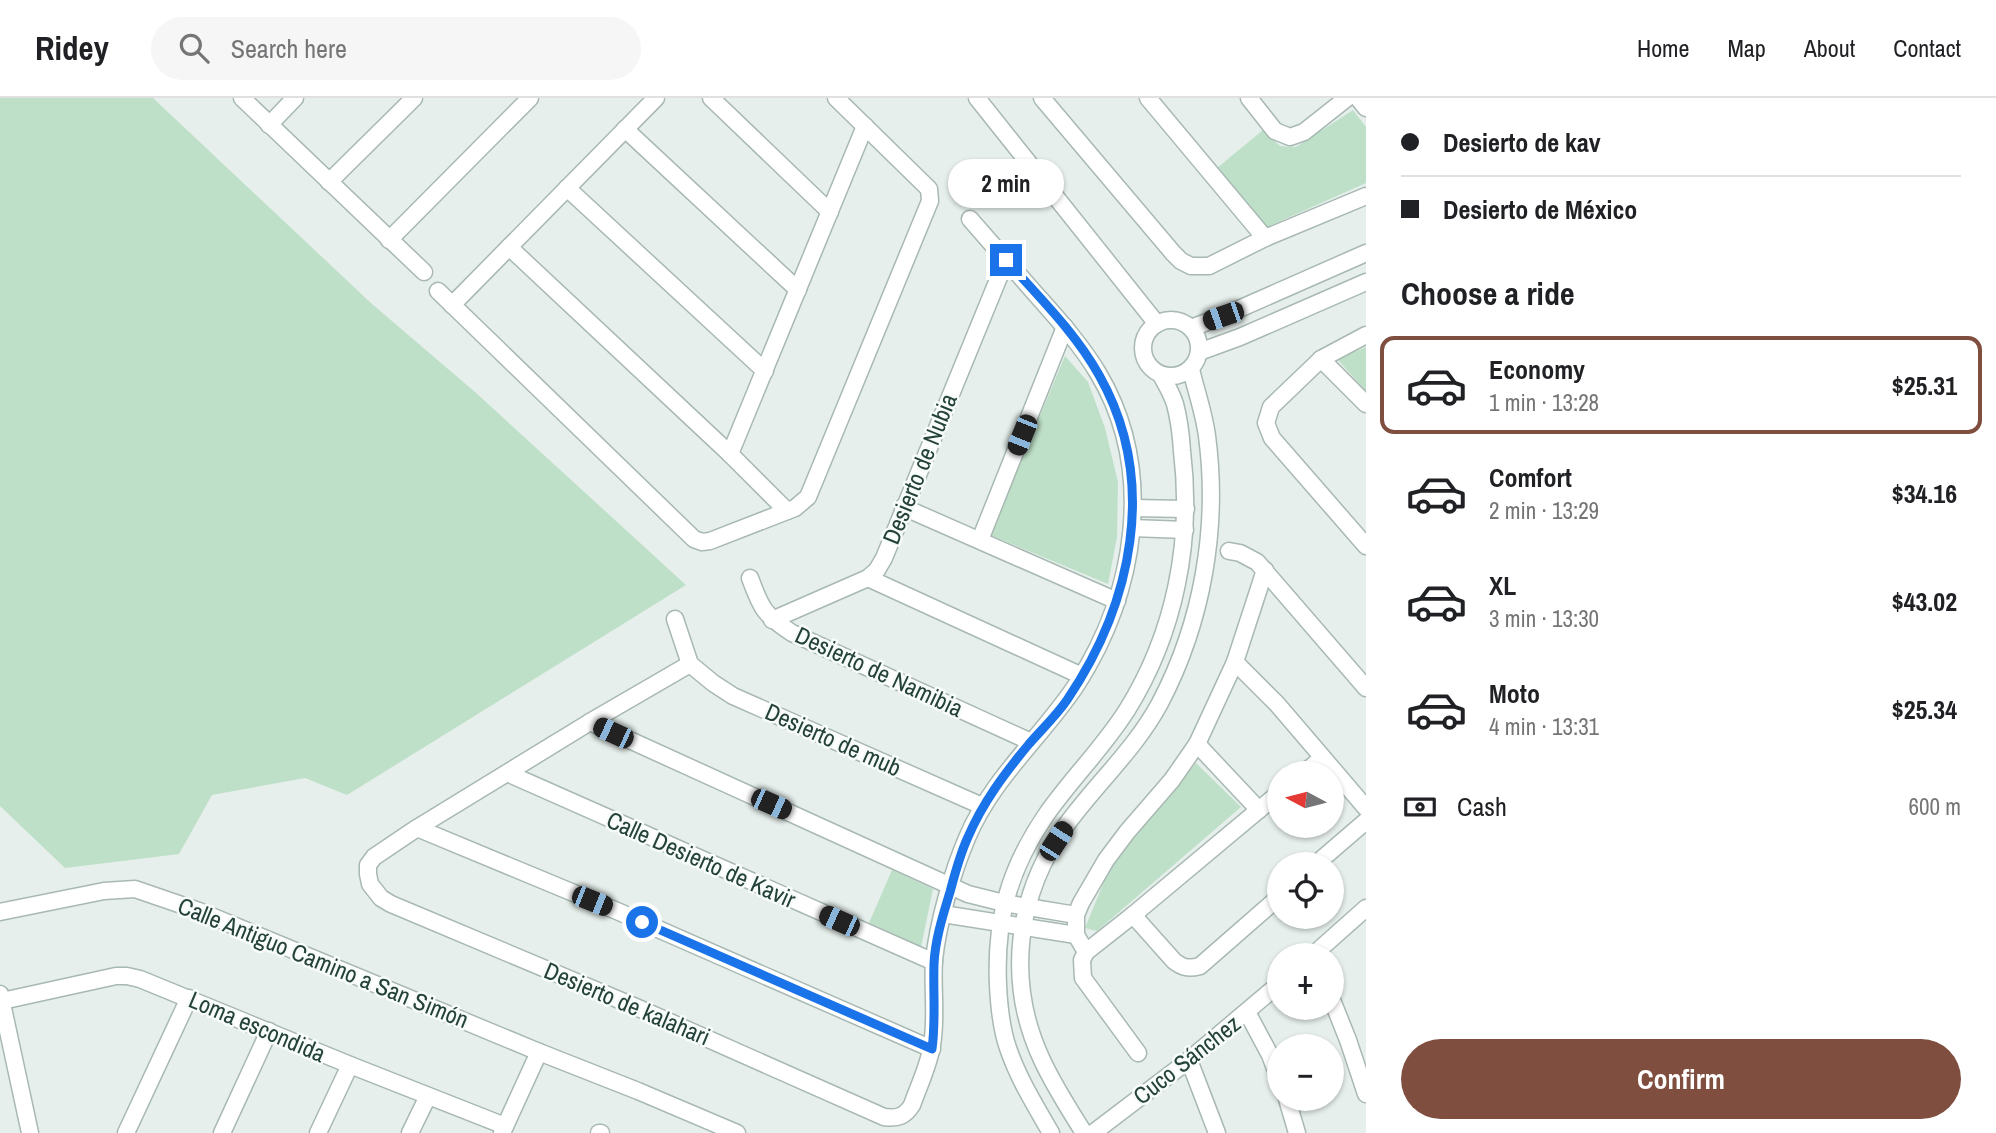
<!DOCTYPE html>
<html lang="en">
<head>
<meta charset="utf-8">
<style>
  :root { --surface:#fff; --page:#f6f6f6; --text:#202124; --muted:#757577; --line:#e0e0e0; --accent:#7f4e3f }
  body { margin:0; font-family:"Archivo Narrow",sans-serif; background:var(--page); color:var(--text); height:100vh; display:flex; flex-direction:column; font-size:26px; white-space:nowrap }
  * { box-sizing:border-box; margin:0 }
  p { font-size:23px; color:var(--muted) }
  .icon { flex:none; width:38px; height:38px; fill:none; stroke:currentColor; stroke-width:2; stroke-linecap:round; stroke-linejoin:round }
  .map { position:relative; flex:1; overflow:hidden }
  .side { display:flex; flex-direction:column; background:var(--surface); width:630px }
  .side>* { flex:none }
  .guide { display:grid; align-content:center; height:154px; padding:0 35px; background:var(--surface) }
  .needle { width:46px; rotate:277deg }
  .fabs { position:absolute; left:1267px; top:663px; display:grid; gap:14px }
  .fabs a { display:grid; place-items:center; width:77px; height:77px; border-radius:50%; background:var(--surface); box-shadow:0 2px 5px #0004; font-size:35px }
  .end { position:absolute; width:32px; height:32px; margin:-16px; border:9px solid #1a73e8; background:#fff; box-shadow:0 0 0 4px #fff }
  .from { border-radius:50% }
  .bubble { position:absolute; height:49px; border-radius:24px; background:var(--surface); box-shadow:0 2px 5px #0004; font-size:23px; font-weight:700; line-height:49px; text-align:center }
  .car { position:absolute; width:21px; height:42px; margin:-21px -10px; border-radius:9px; box-shadow:0 0 5px 2px #0007; background:linear-gradient(#222 24%,#8ab4d8 0 40%,#222 0 76%,#8ab4d8 0 86%,#222 0) }
  .guide b { display:flex; align-items:center; gap:24px; height:66px; font-size:26px }
  .guide b+b { border-top:2px solid var(--line) }
  .guide i { width:18px; height:18px; background:var(--text) }
  ul { padding:0; list-style:none }
  li { display:flex; align-items:center; gap:21px; height:98px; margin:0 14px 10px; padding:0 21px; border:4px solid transparent; border-radius:14px }
  li div { flex:1 }
  li b { display:block; font-size:26px }
  li em { font-style:normal; font-weight:700 }
  li.on { border-color:var(--accent) }
  li>.icon { width:63px; height:63px; stroke-width:1.5 }
  h2 { padding:0 35px; font-size:32px; line-height:84px }
  .pay { display:flex; align-items:center; gap:18px; height:77px; padding:0 35px; font-size:26px }
  .pay p { margin-inline-start:auto }
  .cta { display:flex; gap:14px; margin-top:auto; padding:14px 35px }
  .cta a { flex:1; height:80px; border-radius:42px; background:var(--accent); color:#fff; font-size:28px; font-weight:700; line-height:80px; text-align:center }
  header { display:flex; align-items:center; gap:42px; box-sizing:border-box; height:98px; padding:0 35px; background:var(--surface); border-bottom:2px solid var(--line) }
  header strong { font-size:33px }
  nav { display:flex; gap:38px; margin-inline-start:auto; font-size:24px }
  .search { width:490px; height:63px; background:var(--page); display:flex; align-items:center; gap:18px; box-sizing:border-box; padding:0 24px; border-radius:38px; color:var(--muted); font-size:26px }
  main { display:flex; flex:1; min-height:0 }
  .map>svg:first-child { display:block }
</style>
</head>
<body>
<header>
<strong>Ridey</strong>
<div class="search"><svg class="icon" aria-label="search" viewBox="0 0 24 24"><circle cx="10" cy="10" r="6"/><path d="M15 15l6 6"/></svg>Search here</div>
<nav><a>Home</a><a>Map</a><a>About</a><a>Contact</a></nav>
</header>
<main>
<div class="map">
<svg width="1366" height="1035" viewBox="0 0 1366 1035">
  <rect width="100%" height="100%" fill="#e6efeb"/>
  <g fill="#bfe0c8">
    <path d="M 0,0 L 153,0 L 372,206 L 475,294 L 686,487 L 347,697 L 305,680 L 212,697 L 179,756 L 65,770 L 0,708 Z"/>
    <path d="M 1353,12 L 1366,29 L 1366,85 L 1265,130 L 1217,70 L 1263,32 L 1280,48 L 1296,49 Z"/>
    <path d="M 1366,249 L 1366,293 L 1337,261 Z"/>
    <path d="M 1065,258 L 1088,284 L 1105,330 L 1118,384 L 1117,439 L 1108,486 L 990,437 Z"/>
    <path d="M 1196,665 L 1241,709 L 1097,833 L 1085,830 L 1110,769 Z"/>
    <path d="M 892,772 L 933,791 L 921,849 L 869,825 Z"/>
  </g>
  <g fill="none" stroke-linecap="round" stroke-linejoin="round">
    <g stroke="#a8b8b2" stroke-width="19">
      <g id="minor">
        <path d="M 242,0 L 424,174"/>
        <path d="M 711,0 L 830,114"/>
        <path d="M 977,0 L 1157,226"/>
        <path d="M 1042,0 L 1173,155 L 1181,163 L 1191,168 L 1209,168 L 1265,140 L 1366,98"/>
        <path d="M 1148,0 L 1265,140"/>
        <path d="M 1249,0 L 1275,33 L 1290,39 L 1304,34 L 1347,0"/>
        <path d="M 1358,0 L 1366,10"/>
        <path d="M 269,27 L 295,0"/>
        <path d="M 625,31 L 798,192"/>
        <path d="M 329,84 L 414,0"/>
        <path d="M 567,90 L 765,273"/>
        <path d="M 389,142 L 530,0"/>
        <path d="M 509,149 L 730,356 L 787,413"/>
        <path d="M 438,193 L 694,441 L 702,444 L 710,443 L 795,410 L 808,399 L 930,103 L 929,91 L 836,0"/>
        <path d="M 452,207 L 656,0"/>
        <circle cx="1171" cy="250" r="28"/>
        <path d="M 1191,230 L 1223,218 L 1366,155"/>
        <path d="M 1366,237 L 1321,261 L 1271,309 L 1266,325 L 1272,340 L 1366,448"/>
        <path d="M 1199,254 L 1240,239 L 1366,184"/>
        <path d="M 1321,261 L 1366,306"/>
        <path d="M 730,356 L 865,28"/>
        <path d="M 903,409 L 1117,503"/>
        <path d="M 1133,410 L 1186,411"/>
        <path d="M 1132,430 L 1185,432"/>
        <path d="M 980,442 L 1065,229"/>
        <path d="M 1229,453 L 1240,455 L 1257,464 L 1366,590"/>
        <path d="M 750,480 C 761,510 764,517 792,535 L 1031,644"/>
        <path d="M 868,480 L 1082,578"/>
        <path d="M 675,521 L 690,566 L 713,585 L 733,598 L 982,708"/>
        <path d="M 772,522 L 868,480 L 877,472 L 884,460 L 1006,162"/>
        <path d="M 1235,564 L 1277,606 L 1366,710"/>
        <path d="M 690,566 L 590,624 L 417,730 L 374,759 L 368,767 L 368,776 L 370,786 L 381,800 L 391,806 L 636,909 L 884,1019 C 898,1021 905,1018 912,1007 C 919,987 929,967 932,947 C 937,918 932,891 934,862 C 938,825 952,775 967,740 C 992,680 1042,639 1077,586 C 1136,495 1156,372 1098,275 C 1080,245 1056,219 1033,193 C 1012,169 991,145 970,121"/>
        <path d="M 590,624 L 968,796 L 1004,805 L 1076,817"/>
        <path d="M 1197,646 L 1259,712"/>
        <path d="M 507,675 L 934,864"/>
        <path d="M 1303,676 L 1322,660"/>
        <path d="M 417,730 L 617,813 L 932,951"/>
        <path d="M 1316,766 L 1366,723"/>
        <path d="M 0,814 L 104,793 L 135,791 L 199,813 L 539,954 L 638,993 L 737,1035"/>
        <path d="M 943,816 L 1076,837"/>
        <path d="M 1133,817 L 1174,863 C 1183,870 1189,871 1200,868 L 1279,799"/>
        <path d="M 1086,854 L 1076,837 L 1076,817 L 1081,805 L 1106,762 L 1127,734 L 1172,682 L 1197,646 L 1235,564 L 1265,472"/>
        <path d="M 1312,858 L 1366,810"/>
        <path d="M 0,896 L 30,1035"/>
        <path d="M 1332,902 L 1348,942 L 1366,996"/>
        <path d="M 2,903 L 116,878 L 127,878 L 140,881 L 350,967 L 505,1028"/>
        <path d="M 1247,914 L 1270,957 L 1279,981"/>
        <path d="M 1138,955 L 1083,880 L 1082,862 L 1086,854 L 1133,817 L 1279,695"/>
        <path d="M 1189,962 L 1217,1035"/>
        <path d="M 1287,1001 L 1297,1035"/>
        <path d="M 126,1035 L 189,900"/>
        <path d="M 222,1035 L 269,933"/>
        <path d="M 318,1035 L 350,967"/>
        <path d="M 410,1035 L 428,998"/>
        <path d="M 502,1035 L 539,954"/>
        <path d="M 599,1035 L 601,1035"/>
        <path d="M 1051,1035 C 1035,1007 1018,980 1008,950 C 1001,930 999,908 998,887 C 995,822 1009,771 1046,717 C 1071,681 1103,650 1127,612 C 1175,535 1193,443 1182,353 C 1181,337 1179,321 1175,306 C 1172,296 1166,286 1161,277"/>
        <path d="M 1084,1035 C 1069,1011 1054,988 1042,962 C 1005,883 1016,796 1067,726 C 1097,685 1136,650 1160,605 C 1203,523 1219,428 1207,338 C 1204,315 1196,293 1191,271"/>
        <path d="M 1093,1035 L 1189,962 L 1279,886"/>
      </g>
    </g>
    <use href="#minor" stroke="#fff" stroke-width="16"/>
  </g>
  <g fill="none" stroke-linecap="round" stroke-linejoin="round">
    <path stroke="#1a73e8" stroke-width="9" d="M 642,824 L 932,951 C 936,922 933,895 934,866 C 935,842 943,817 950,794 C 955,775 960,756 968,739 C 983,704 1005,675 1029,646 C 1042,631 1056,618 1067,602 C 1132,506 1159,383 1099,277 C 1075,234 1038,198 1006,162"/>
  </g>
  <g text-anchor="middle" stroke-width="5" stroke-linejoin="round" paint-order="stroke">
    <g font-size="24" fill="#24423a" stroke="#f7fbf9">
      <text transform="translate(920 371) rotate(-68)" y="8">Desierto de Nubia</text>
      <text transform="translate(879 574) rotate(25)" y="8">Desierto de Namibia</text>
      <text transform="translate(833 642) rotate(24)" y="8">Desierto de mub</text>
      <text transform="translate(701 762) rotate(24)" y="8">Calle Desierto de Kavir</text>
      <text transform="translate(323 865) rotate(22)" y="8">Calle Antiguo Camino a San Simón</text>
      <text transform="translate(627 906) rotate(23)" y="8">Desierto de kalahari</text>
      <text transform="translate(257 929) rotate(23)" y="8">Loma escondida</text>
      <text transform="translate(1187 962) rotate(-38)" y="8">Cuco Sánchez</text>
    </g>
  </g>
</svg>
<div class="fabs">
<a><svg class="needle" viewBox="-14 -14 28 28"><path d="M0-13l5 13h-10z" fill="#e53935"/><path d="M0 13l5-13h-10z" fill="#757577"/></svg></a>
<a><svg class="icon" aria-label="locate" viewBox="0 0 24 24"><circle cx="12" cy="12" r="6"/><path d="M12 2v4M12 18v4M2 12h4M18 12h4"/></svg></a>
<a>+</a>
<a>−</a>
</div>
<i class="end from" style="left:642px;top:824px"></i>
<i class="end" style="left:1006px;top:162px"></i>
<div class="bubble" style="left:948px;top:61px;width:116px">2 min</div>
<i class="car" style="left:1223px;top:218px;rotate:251deg"></i>
<i class="car" style="left:1022px;top:337px;rotate:202deg"></i>
<i class="car" style="left:613px;top:635px;rotate:295deg"></i>
<i class="car" style="left:771px;top:706px;rotate:114deg"></i>
<i class="car" style="left:1056px;top:743px;rotate:33deg"></i>
<i class="car" style="left:592px;top:803px;rotate:112deg"></i>
<i class="car" style="left:839px;top:823px;rotate:294deg"></i>
</div>
<section class="side">
<div class="guide">
<b><i class="from"></i>Desierto de kav</b>
<b><i></i>Desierto de México</b>
</div>
<h2>Choose a ride</h2>
<ul>
<li class="on"><svg class="icon" aria-label="car" viewBox="0 0 24 24"><path d="M5 17H2v-5l4-1 3-4h7l3 4 3 1v5h-3M9 17h6M6 11h13"/><circle cx="7" cy="17" r="2"/><circle cx="17" cy="17" r="2"/></svg><div><b>Economy</b><p>1 min · 13:28</p></div><em>$25.31</em></li>
<li><svg class="icon" aria-label="car" viewBox="0 0 24 24"><path d="M5 17H2v-5l4-1 3-4h7l3 4 3 1v5h-3M9 17h6M6 11h13"/><circle cx="7" cy="17" r="2"/><circle cx="17" cy="17" r="2"/></svg><div><b>Comfort</b><p>2 min · 13:29</p></div><em>$34.16</em></li>
<li><svg class="icon" aria-label="car" viewBox="0 0 24 24"><path d="M5 17H2v-5l4-1 3-4h7l3 4 3 1v5h-3M9 17h6M6 11h13"/><circle cx="7" cy="17" r="2"/><circle cx="17" cy="17" r="2"/></svg><div><b>XL</b><p>3 min · 13:30</p></div><em>$43.02</em></li>
<li><svg class="icon" aria-label="car" viewBox="0 0 24 24"><path d="M5 17H2v-5l4-1 3-4h7l3 4 3 1v5h-3M9 17h6M6 11h13"/><circle cx="7" cy="17" r="2"/><circle cx="17" cy="17" r="2"/></svg><div><b>Moto</b><p>4 min · 13:31</p></div><em>$25.34</em></li>
</ul>
<div class="pay"><svg class="icon" aria-label="cash" viewBox="0 0 24 24"><path d="M3 7h18v10H3z"/><circle cx="12" cy="12" r="2"/></svg>Cash<p>600 m</p></div>
<div class="cta"><a>Confirm</a></div>
</section>
</main>
</body>
</html>
